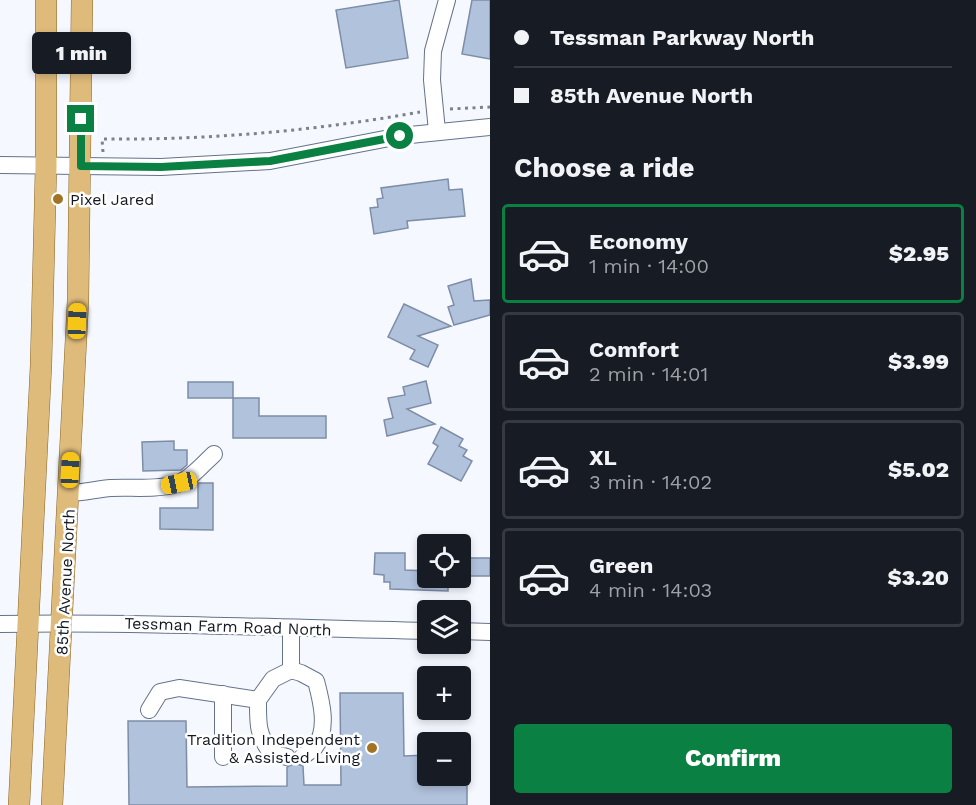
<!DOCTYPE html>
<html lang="en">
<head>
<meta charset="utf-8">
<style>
  :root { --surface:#171b24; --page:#20242c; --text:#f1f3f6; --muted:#9ea1a6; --line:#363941; --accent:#0b8043 }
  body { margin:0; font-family:"Work Sans",sans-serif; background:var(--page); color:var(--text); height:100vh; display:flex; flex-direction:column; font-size:22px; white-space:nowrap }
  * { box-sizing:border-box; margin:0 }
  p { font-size:20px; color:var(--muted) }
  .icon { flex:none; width:33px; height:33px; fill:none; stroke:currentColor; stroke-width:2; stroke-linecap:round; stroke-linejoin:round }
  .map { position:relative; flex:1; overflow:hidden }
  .sheet { display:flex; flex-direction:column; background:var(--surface); width:486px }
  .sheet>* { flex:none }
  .banner { display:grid; align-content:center; height:132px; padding:0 24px; background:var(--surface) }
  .tools { position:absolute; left:417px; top:534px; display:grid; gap:12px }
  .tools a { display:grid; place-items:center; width:54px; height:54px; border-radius:6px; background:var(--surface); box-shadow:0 3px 9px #0003; font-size:30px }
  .end { position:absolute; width:27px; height:27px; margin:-14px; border:8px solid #0b8043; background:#fff; box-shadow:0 0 0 3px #fff }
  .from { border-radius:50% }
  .bubble { position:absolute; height:42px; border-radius:6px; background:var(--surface); box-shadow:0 3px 9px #0003; font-size:20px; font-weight:800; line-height:42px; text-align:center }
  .car { position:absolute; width:18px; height:36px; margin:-18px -9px; border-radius:8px; box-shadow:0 0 4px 2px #0007; background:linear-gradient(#f5c518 24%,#345 0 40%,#f5c518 0 76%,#345 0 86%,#f5c518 0) }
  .banner b { display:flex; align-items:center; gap:21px; height:57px; font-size:22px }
  .banner b+b { border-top:2px solid var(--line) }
  .banner i { width:15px; height:15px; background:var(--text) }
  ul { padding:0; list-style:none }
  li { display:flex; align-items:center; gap:18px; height:99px; margin:0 12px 9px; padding:0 12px; border:3px solid var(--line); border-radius:6px }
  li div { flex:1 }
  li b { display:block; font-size:22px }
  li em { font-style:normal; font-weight:800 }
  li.active { border-color:var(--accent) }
  li>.icon { width:54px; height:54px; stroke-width:1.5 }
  h2 { padding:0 24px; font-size:27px; line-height:72px }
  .action { display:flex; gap:12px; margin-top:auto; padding:12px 24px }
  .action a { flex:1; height:69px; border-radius:6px; background:var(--accent); color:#fff; font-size:24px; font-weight:800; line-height:69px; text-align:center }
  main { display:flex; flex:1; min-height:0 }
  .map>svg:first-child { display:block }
</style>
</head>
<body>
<main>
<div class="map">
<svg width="490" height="805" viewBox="0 0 490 805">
  <rect width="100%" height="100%" fill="#f5f9ff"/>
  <g fill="#b1c2dd" stroke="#7e8da7" stroke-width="1.5">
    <path d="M 399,0 L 408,58 L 346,68 L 336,10 Z"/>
    <path d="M 472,0 L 490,0 L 490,59 L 462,54 Z"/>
    <path d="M 448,179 L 449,190 L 462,189 L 465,216 L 407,221 L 408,228 L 374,234 L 370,208 L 378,207 L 377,199 L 383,198 L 381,188 Z"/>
    <path d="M 471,279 L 474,301 L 490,300 L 490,315 L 454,325 L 448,307 L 454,305 L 448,286 Z"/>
    <path d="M 404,304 L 451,326 L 418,336 L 438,345 L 428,367 L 410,359 L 415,350 L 388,337 Z"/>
    <path d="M 426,381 L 431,403 L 407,409 L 435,424 L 387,436 L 384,420 L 393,418 L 388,398 L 405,395 L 403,387 Z"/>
    <rect x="188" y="382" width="45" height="16"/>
    <path d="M 233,398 L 259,398 L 259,416 L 326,416 L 326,438 L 233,438 Z"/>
    <path d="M 441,427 L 463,439 L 459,446 L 467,450 L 463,456 L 472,461 L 461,481 L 428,464 L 438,446 L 433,443 Z"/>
    <path d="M 174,441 L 174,450 L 187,450 L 187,465 L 181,470 L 143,471 L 142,442 Z"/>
    <path d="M 198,483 L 213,483 L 213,530 L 160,529 L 160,508 L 198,508 Z"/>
    <path d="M 375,553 L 405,553 L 405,570 L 428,571 L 428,578 L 448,578 L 448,591 L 390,589 L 390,582 L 384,582 L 384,575 L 374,574 Z"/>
    <rect x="460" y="558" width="30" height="18"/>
    <path d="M 340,693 L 403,693 L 404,756 L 428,755 L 428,776 L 467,776 L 467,805 L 129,805 L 128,721 L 186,721 L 187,787 L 287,786 L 287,767 L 295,763 L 303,766 L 304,785 L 341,785 Z"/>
  </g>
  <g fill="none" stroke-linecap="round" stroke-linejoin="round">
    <g stroke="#64728b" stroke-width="18">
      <g id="minor">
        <path d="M 437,131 L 432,80 L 433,51 L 447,0"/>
        <path d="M 0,165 L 161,167 L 270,161 L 400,136 L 490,127"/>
        <path d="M 69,493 C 83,493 97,489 111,488 C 132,487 157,490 177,484 C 191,479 203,464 214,454"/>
        <path d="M 0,624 C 143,622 285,628 428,631"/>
        <path d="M 460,631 L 490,632"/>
        <path d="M 291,670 L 301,673 L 316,681 C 321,700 329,729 315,747 C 312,750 307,753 303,756"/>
        <path d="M 258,700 C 258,723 257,734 271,753 L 287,757"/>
        <path d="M 149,710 L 160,692 L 179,688 L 258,700 L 273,679 L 291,670 L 291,628"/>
        <path d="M 223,757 L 223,694"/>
      </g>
    </g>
    <g stroke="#896423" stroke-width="22">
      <g id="major">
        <path d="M 19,805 L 41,365 L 46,166 L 46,0"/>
        <path d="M 52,805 L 78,300 L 82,0"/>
      </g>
    </g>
    <g stroke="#7d828a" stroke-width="3" stroke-dasharray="3 4.5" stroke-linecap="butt">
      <path d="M 450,109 L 490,107"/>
      <path d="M 103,152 L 102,139 C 211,140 313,131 420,112"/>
    </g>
    <use href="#minor" stroke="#fff" stroke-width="16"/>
    <use href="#major" stroke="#dfbb7b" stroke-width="21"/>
  </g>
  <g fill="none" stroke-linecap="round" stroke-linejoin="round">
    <path stroke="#0b8043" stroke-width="8" d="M 81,119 L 81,166 L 161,167 L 270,161 L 400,136"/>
  </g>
  <g fill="#a27326" stroke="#fff" stroke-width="2">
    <circle cx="58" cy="199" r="6"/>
    <circle cx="372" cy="748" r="6"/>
  </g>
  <g text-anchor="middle" stroke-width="5" stroke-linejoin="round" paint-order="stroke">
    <g font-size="16" fill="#121822" stroke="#fff" text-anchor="start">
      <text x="70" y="205">Pixel Jared</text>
      <text x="360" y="745" text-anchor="end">Tradition Independent<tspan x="360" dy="18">&amp; Assisted Living</tspan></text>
    </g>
    <g font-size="16" fill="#121822" stroke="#fff">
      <text transform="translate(65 582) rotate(-87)" y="6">85th Avenue North</text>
      <text transform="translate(228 626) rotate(2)" y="6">Tessman Farm Road North</text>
    </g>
  </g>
</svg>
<div class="tools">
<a><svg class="icon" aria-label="locate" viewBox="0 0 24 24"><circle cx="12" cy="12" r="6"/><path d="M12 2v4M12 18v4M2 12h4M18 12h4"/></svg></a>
<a><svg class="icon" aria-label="layers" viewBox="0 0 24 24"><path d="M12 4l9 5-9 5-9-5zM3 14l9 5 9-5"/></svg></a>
<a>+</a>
<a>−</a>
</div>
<i class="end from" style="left:400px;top:136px"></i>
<i class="end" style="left:81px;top:119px"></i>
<div class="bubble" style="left:32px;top:32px;width:99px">1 min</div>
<i class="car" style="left:77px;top:321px;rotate:2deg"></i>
<i class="car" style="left:70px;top:470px;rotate:3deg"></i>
<i class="car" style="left:179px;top:483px;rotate:258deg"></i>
</div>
<section class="sheet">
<div class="banner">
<b><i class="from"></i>Tessman Parkway North</b>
<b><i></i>85th Avenue North</b>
</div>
<h2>Choose a ride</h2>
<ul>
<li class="active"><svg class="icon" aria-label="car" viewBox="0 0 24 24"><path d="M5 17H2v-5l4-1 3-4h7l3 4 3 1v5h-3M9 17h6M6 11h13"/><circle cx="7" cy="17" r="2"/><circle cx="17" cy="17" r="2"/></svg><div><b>Economy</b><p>1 min · 14:00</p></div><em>$2.95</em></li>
<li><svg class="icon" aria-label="car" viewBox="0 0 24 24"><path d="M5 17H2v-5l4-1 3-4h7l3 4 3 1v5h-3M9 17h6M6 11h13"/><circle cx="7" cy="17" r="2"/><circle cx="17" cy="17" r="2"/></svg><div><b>Comfort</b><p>2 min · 14:01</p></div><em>$3.99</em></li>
<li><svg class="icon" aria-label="car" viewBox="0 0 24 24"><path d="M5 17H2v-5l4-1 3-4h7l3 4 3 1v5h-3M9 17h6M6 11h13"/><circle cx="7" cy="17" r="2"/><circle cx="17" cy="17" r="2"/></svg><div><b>XL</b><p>3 min · 14:02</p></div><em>$5.02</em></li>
<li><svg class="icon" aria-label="car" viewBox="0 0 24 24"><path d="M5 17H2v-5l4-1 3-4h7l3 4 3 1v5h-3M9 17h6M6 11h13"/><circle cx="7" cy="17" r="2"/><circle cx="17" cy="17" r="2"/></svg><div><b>Green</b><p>4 min · 14:03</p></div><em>$3.20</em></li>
</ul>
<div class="action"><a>Confirm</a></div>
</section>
</main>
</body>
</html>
